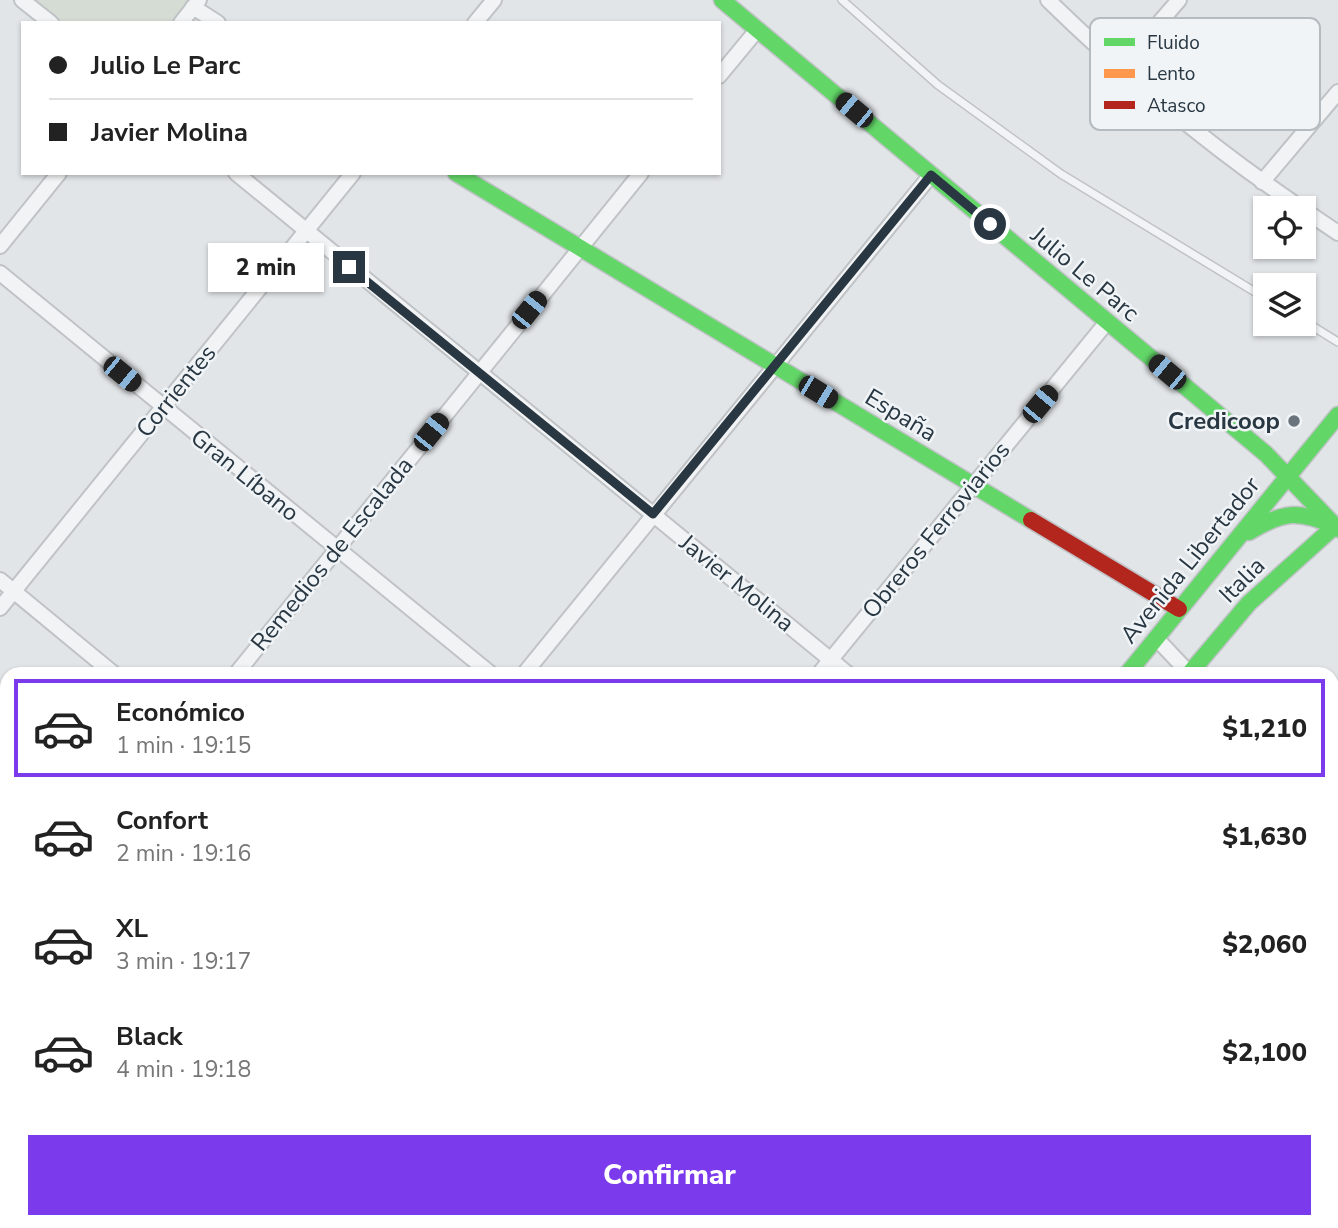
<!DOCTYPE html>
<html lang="es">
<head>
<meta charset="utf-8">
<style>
  :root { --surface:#fff; --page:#f6f6f6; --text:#222; --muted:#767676; --line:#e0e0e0; --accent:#7c3aed }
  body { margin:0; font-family:"Nunito Sans",sans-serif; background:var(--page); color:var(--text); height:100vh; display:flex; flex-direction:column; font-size:26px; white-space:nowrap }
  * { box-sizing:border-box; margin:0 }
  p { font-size:23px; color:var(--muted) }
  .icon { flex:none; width:38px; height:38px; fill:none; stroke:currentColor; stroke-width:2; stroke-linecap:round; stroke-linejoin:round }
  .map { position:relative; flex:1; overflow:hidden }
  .drawer { position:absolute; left:0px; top:667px; width:1339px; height:562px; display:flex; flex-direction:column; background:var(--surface); border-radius:21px 21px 0 0; box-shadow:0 2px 5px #0004 }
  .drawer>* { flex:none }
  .hud { position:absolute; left:21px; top:21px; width:700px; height:154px; border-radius:0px; box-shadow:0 2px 5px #0004; display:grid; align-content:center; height:154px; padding:0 28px; background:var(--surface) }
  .controls { position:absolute; left:1253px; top:196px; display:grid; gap:14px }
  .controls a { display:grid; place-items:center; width:63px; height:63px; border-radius:0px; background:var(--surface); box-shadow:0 2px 5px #0004; font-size:35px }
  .end { position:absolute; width:32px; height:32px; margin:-16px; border:9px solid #283742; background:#fff; box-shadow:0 0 0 4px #fff }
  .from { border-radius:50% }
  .bubble { position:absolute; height:49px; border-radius:0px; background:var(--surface); box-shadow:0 2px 5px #0004; font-size:23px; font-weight:800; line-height:49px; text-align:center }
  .car { position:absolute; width:21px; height:42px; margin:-21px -10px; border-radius:9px; box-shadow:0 0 5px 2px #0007; background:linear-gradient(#222 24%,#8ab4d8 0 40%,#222 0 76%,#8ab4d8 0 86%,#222 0) }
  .hud b { display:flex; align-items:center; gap:24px; height:66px; font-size:26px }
  .hud b+b { border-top:2px solid var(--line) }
  .hud i { width:18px; height:18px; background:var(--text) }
  ul { padding:12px 0 0; list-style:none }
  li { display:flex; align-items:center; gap:21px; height:98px; margin:0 14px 10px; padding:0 14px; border:4px solid transparent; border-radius:0px }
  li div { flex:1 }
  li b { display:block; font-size:26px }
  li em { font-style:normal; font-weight:800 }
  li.on { border-color:var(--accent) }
  li>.icon { width:63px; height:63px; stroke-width:1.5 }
  .cta { display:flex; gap:14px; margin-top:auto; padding:14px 28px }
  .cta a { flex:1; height:80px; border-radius:0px; background:var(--accent); color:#fff; font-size:28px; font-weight:800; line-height:80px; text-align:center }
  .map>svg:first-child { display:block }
</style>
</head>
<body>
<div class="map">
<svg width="1338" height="1228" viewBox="0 0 1338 1228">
  <rect width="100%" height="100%" fill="#e2e5e8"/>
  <g fill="#d5dcd3">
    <path d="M 22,0 L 199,0 L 181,23 L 51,23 Z"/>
    <path d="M 7,958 L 7,1070 L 0,1064 L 0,966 Z"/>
    <path d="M 1166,1222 L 1243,1222 L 1236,1228 L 1171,1228 Z"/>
  </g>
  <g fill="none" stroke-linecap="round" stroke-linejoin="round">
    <g stroke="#c0c3c6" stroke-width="10">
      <g id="lane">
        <path d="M 842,0 L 938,85 L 1061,174 L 1265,298"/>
        <path d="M 1304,321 L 1338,342"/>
      </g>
    </g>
    <g stroke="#c0c3c6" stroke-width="18">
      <g id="street">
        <path d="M 22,0 L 51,23"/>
        <path d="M 1048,0 C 1127,77 1210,147 1301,208"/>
        <path d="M 193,7 L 218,23"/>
        <path d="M 181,23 L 199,0"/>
        <path d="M 475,23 L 494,0"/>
        <path d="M 1119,69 L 1179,0"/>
        <path d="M 719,76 L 757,30"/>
        <path d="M 236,173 L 848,674"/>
        <path d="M 1262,182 L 1338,92"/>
        <path d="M 1304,210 L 1338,233"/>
        <path d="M 0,246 L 59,173"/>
        <path d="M 0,273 L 491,674"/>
        <path d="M 0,580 L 114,674"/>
        <path d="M 0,608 L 353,173"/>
        <path d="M 1156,638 L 1190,674"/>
        <path d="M 236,674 L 641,173"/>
        <path d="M 524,674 L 931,175"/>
        <path d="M 819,674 L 1107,322"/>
        <path d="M 0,822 L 7,828"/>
        <path d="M 1332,831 L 1338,838"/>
        <path d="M 0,966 L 7,958"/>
        <path d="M 1332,1018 L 1338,1012"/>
        <path d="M 0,1064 L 7,1070"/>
        <path d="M 1332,1122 L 1338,1129"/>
        <path d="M 1332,1162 L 1338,1156"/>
        <path d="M 191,1222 L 199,1228"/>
        <path d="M 492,1222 L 500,1228"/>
        <path d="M 850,1222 L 856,1228"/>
        <path d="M 1144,1222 L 1150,1228"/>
        <path d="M 1287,1222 L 1292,1228"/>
        <path d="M 78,1228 L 83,1222"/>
        <path d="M 368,1228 L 373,1222"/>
        <path d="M 1098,1228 L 1105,1222"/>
        <path d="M 1258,1228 L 1265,1222"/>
      </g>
    </g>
    <g stroke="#c0c3c6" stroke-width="19">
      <g id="fast">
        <path d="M 722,0 L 1266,454 L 1338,529"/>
        <path d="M 456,173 L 1031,520"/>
        <path d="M 1127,674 L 1338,415"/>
        <path d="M 1189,674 L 1249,603 L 1335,526 C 1298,510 1284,511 1249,532"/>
        <path d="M 737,1228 L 742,1222"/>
      </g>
    </g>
    <g stroke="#c0c3c6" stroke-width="19">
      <path id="slow" d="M 675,1228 L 681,1222"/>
    </g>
    <g stroke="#c0c3c6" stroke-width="19">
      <path id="jam" d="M 1031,520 L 1179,609"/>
    </g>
    <path stroke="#c1c5c8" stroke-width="2.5" stroke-dasharray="5 5" stroke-linecap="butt" d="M 710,1228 L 715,1222"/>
    <use href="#lane" stroke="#f2f3f4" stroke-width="7"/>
    <use href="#street" stroke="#f2f3f4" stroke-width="14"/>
    <use href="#fast" stroke="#63d668" stroke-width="16"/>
    <use href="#slow" stroke="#ff974d" stroke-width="16"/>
    <use href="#jam" stroke="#b3261e" stroke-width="16"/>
  </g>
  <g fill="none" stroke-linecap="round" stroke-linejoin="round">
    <path stroke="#283742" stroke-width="9" d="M 349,267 L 653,514 L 931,175 L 990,224"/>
  </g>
  <circle fill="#69747c" stroke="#f0f4f7" stroke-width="2.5" cx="1294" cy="421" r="7"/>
  <g text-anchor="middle" stroke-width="5" stroke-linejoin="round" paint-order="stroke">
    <g font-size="24" fill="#283742" stroke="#f0f4f7">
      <text transform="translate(1085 274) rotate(40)" y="8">Julio Le Parc</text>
      <text transform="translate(176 391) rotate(-51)" y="8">Corrientes</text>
      <text transform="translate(901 415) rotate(31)" y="8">España</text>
      <text transform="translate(245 475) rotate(39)" y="8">Gran Líbano</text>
      <text transform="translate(936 530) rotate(-51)" y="8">Obreros Ferroviarios</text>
      <text transform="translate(332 554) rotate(-51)" y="8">Remedios de Escalada</text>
      <text transform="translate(1190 560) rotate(-51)" y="8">Avenida Libertador</text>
      <text transform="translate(1242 580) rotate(-45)" y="8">Italia</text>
      <text transform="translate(737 583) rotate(39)" y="8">Javier Molina</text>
    </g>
    <g font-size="24" font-weight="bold" fill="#283742" stroke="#f0f4f7" text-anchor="end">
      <text x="1280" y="429">Credicoop</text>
    </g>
  </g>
  <rect x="1090" y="18" width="230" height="112" rx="10" fill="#f0f4f7" stroke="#b4bbc1" stroke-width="2"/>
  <rect x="1104" y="38" width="31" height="8" fill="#63d668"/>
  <rect x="1104" y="69" width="31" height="9" fill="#ff974d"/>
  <rect x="1104" y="101" width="31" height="8" fill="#b3261e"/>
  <g font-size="19" fill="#283742">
    <text x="1147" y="49">Fluido</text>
    <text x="1147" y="80">Lento</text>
    <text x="1147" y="112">Atasco</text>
  </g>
</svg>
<div class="controls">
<a><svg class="icon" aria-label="locate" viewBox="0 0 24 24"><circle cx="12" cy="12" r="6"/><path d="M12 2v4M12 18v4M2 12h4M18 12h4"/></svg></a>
<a><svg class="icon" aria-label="layers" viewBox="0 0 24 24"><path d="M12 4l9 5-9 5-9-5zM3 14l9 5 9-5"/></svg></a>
</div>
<i class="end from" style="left:990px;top:224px"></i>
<i class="end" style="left:349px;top:267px"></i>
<div class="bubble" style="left:208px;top:243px;width:116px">2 min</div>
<i class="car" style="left:854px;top:110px;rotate:310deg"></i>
<i class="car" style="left:529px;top:310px;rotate:39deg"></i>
<i class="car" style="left:1167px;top:372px;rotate:310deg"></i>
<i class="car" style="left:122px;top:374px;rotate:129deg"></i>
<i class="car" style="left:818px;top:392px;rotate:121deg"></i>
<i class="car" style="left:1040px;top:404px;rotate:40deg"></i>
<i class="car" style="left:431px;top:432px;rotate:39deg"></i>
<div class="hud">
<b><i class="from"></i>Julio Le Parc</b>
<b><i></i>Javier Molina</b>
</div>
<section class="drawer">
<ul>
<li class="on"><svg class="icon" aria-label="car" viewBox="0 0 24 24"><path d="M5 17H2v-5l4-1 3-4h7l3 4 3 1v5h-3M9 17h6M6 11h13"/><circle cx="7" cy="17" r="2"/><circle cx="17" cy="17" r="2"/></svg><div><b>Económico</b><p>1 min · 19:15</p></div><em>$1,210</em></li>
<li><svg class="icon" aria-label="car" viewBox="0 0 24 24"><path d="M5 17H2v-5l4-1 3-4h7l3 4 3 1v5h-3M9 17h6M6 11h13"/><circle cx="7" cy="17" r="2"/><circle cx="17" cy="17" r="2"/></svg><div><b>Confort</b><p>2 min · 19:16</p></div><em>$1,630</em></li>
<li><svg class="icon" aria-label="car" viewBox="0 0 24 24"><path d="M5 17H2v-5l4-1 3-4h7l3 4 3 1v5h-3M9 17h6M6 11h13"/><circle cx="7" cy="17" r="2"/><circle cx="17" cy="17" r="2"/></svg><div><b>XL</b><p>3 min · 19:17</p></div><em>$2,060</em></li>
<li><svg class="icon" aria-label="car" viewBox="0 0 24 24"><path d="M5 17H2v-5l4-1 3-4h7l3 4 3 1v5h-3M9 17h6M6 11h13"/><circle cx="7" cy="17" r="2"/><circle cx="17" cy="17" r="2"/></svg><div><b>Black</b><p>4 min · 19:18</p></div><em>$2,100</em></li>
</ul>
<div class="cta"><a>Confirmar</a></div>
</section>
</div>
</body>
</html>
